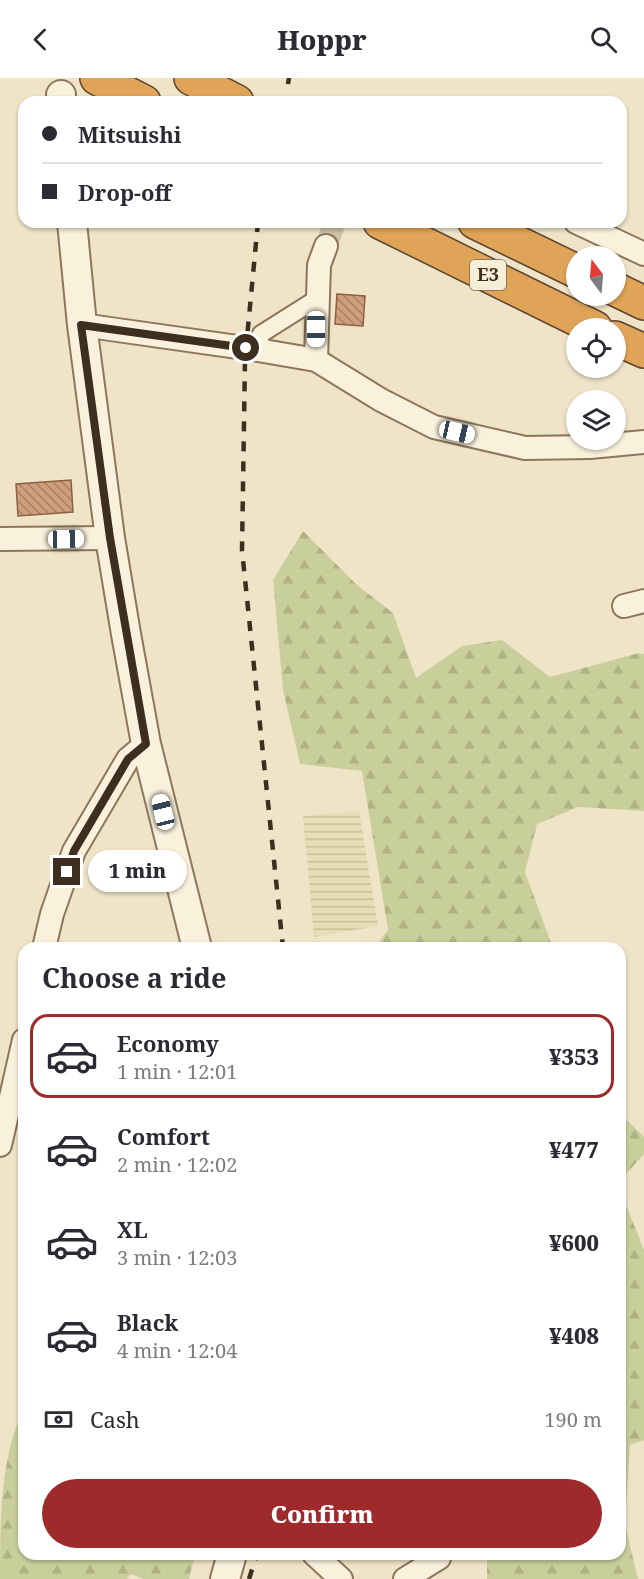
<!DOCTYPE html>
<html lang="en">
<head>
<meta charset="utf-8">
<style>
  :root { --surface:#fff; --page:#f7f7f7; --text:#2b2b33; --muted:#7c7c81; --line:#e1e1e2; --accent:#9e2a2b }
  body { margin:0; font-family:"Noto Serif",serif; background:var(--page); color:var(--text); height:100vh; display:flex; flex-direction:column; font-size:22px; white-space:nowrap }
  * { box-sizing:border-box; margin:0 }
  p { font-size:20px; color:var(--muted) }
  .icon { flex:none; width:33px; height:33px; fill:none; stroke:currentColor; stroke-width:2; stroke-linecap:round; stroke-linejoin:round }
  .map { position:relative; flex:1; overflow:hidden }
  .sheet { position:absolute; left:18px; top:864px; width:608px; height:618px; display:flex; flex-direction:column; background:var(--surface); border-radius:18px; box-shadow:0 2px 4px #0004 }
  .sheet>* { flex:none }
  .hud { position:absolute; left:18px; top:18px; width:609px; height:132px; border-radius:18px; box-shadow:0 2px 4px #0004; display:grid; align-content:center; height:132px; padding:0 24px; background:var(--surface) }
  .needle { width:39px; rotate:344deg }
  .tools { position:absolute; left:566px; top:168px; display:grid; gap:12px }
  .tools a { display:grid; place-items:center; width:60px; height:60px; border-radius:50%; background:var(--surface); box-shadow:0 2px 4px #0004; font-size:30px }
  .end { position:absolute; width:27px; height:27px; margin:-14px; border:8px solid #3d2e20; background:#fff; box-shadow:0 0 0 3px #fff }
  .from { border-radius:50% }
  .bubble { position:absolute; height:42px; border-radius:21px; background:var(--surface); box-shadow:0 2px 4px #0004; font-size:20px; font-weight:800; line-height:42px; text-align:center }
  .car { position:absolute; width:18px; height:36px; margin:-18px -9px; border-radius:8px; box-shadow:0 0 4px 2px #0007; background:linear-gradient(#fff 24%,#345 0 40%,#fff 0 76%,#345 0 86%,#fff 0) }
  .hud b { display:flex; align-items:center; gap:21px; height:57px; font-size:22px }
  .hud b+b { border-top:2px solid var(--line) }
  .hud i { width:15px; height:15px; background:var(--text) }
  ul { padding:0; list-style:none }
  li { display:flex; align-items:center; gap:18px; height:84px; margin:0 12px 9px; padding:0 12px; border:3px solid transparent; border-radius:18px }
  li div { flex:1 }
  li b { display:block; font-size:22px }
  li em { font-style:normal; font-weight:800 }
  li.selected { border-color:var(--accent) }
  li>.icon { width:54px; height:54px; stroke-width:1.5 }
  h2 { padding:0 24px; font-size:27px; line-height:72px }
  .pay { display:flex; align-items:center; gap:15px; height:66px; padding:0 24px; font-size:22px }
  .pay p { margin-inline-start:auto }
  .action { display:flex; gap:12px; margin-top:auto; padding:12px 24px }
  .action a { flex:1; height:69px; border-radius:36px; background:var(--accent); color:#fff; font-size:24px; font-weight:800; line-height:69px; text-align:center }
  header { display:flex; justify-content:space-between; align-items:center; height:78px; padding:0 24px; background:var(--surface); font-size:27px; font-weight:800 }
  .map>svg:first-child { display:block }
</style>
</head>
<body>
<header><svg class="icon" aria-label="back" viewBox="0 0 24 24"><path d="M15 5l-7 7 7 7"/></svg>Hoppr<svg class="icon" aria-label="search" viewBox="0 0 24 24"><circle cx="10" cy="10" r="6"/><path d="M15 15l6 6"/></svg></header>
<div class="map">
<svg width="644" height="1501" viewBox="0 0 644 1501">
  <defs>
    <pattern id="farmland-rules" width="6" height="5" patternUnits="userSpaceOnUse" patternTransform="scale(1.5)"><rect width="6" height="5" fill="#e6deb5"/><path d="M0 2.5h6" fill="none" stroke="#c6bf9b"/></pattern>
    <pattern id="forest-firs" width="22" height="20" patternUnits="userSpaceOnUse" patternTransform="scale(1.5)"><rect width="22" height="20" fill="#c9cf9b"/><path d="M5 1l3.5 6h-7zM16 11l3.5 6h-7z" fill="#aeb285"/></pattern>
    <pattern id="building-back-hatch" width="6" height="6" patternUnits="userSpaceOnUse" patternTransform="scale(1.5)"><rect width="6" height="6" fill="#cf9f7d"/><path d="M-1 5l2 2M0 0l6 6M5-1l2 2" fill="none" stroke="#a98266"/></pattern>
  </defs>
  <rect width="100%" height="100%" fill="#f0e4c8"/>
  <path fill="url(#farmland-rules)" d="M 359,733 L 378,848 L 314,859 L 303,738 Z"/>
  <g fill="url(#forest-firs)">
    <path d="M 303,453 L 357,507 L 393,535 L 416,600 L 462,568 L 502,562 L 550,599 L 639,575 L 644,576 L 644,733 L 578,729 L 537,746 L 525,794 L 553,870 L 374,870 L 388,852 L 362,693 L 300,686 L 283,612 L 273,502 Z"/>
    <path d="M 620,1035 L 644,1059 L 644,1076 L 620,1103 Z"/>
    <path d="M 620,1112 L 644,1172 L 644,1362 L 630,1367 L 625,1446 L 638,1501 L 487,1501 L 487,1476 L 620,1476 Z"/>
    <path d="M 24,1330 L 24,1476 L 195,1476 L 189,1501 L 143,1501 L 131,1496 L 127,1501 L 0,1501 C 0,1446 0,1379 24,1330 Z"/>
  </g>
  <g fill="url(#building-back-hatch)" stroke="#8d5f41" stroke-width="1.5">
    <path d="M 337,216 L 365,218 L 363,248 L 335,246 Z"/>
    <path d="M 71,402 L 73,434 L 18,438 L 16,406 Z"/>
  </g>
  <g fill="none" stroke-linecap="round" stroke-linejoin="round">
    <path stroke="#ccc0a6" stroke-width="22" stroke-dasharray="22 11" stroke-linecap="butt" d="M 326,168 L 335,144"/>
    <g stroke="#8d765c" stroke-width="20">
      <path id="pedestrian" d="M 258,272 L 261,256 L 318,220"/>
    </g>
    <g stroke="#8d765c" stroke-width="26">
      <g id="minor">
        <path d="M 576,144 L 644,176"/>
        <path d="M 82,247 L 258,272 L 316,282 L 381,322 L 434,349 L 525,370 L 590,369 L 644,364"/>
        <path d="M 316,282 L 319,187 L 326,168"/>
        <path d="M 0,461 L 110,460"/>
        <path d="M 624,528 L 644,523"/>
        <path d="M 44,870 L 52,836 L 74,773 L 128,681 L 146,666"/>
        <path d="M 0,1067 L 24,962"/>
        <path d="M 314,1476 L 341,1501"/>
        <path d="M 405,1501 L 439,1480"/>
      </g>
    </g>
    <g stroke="#8d765c" stroke-width="32">
      <g id="tertiary">
        <path d="M 61,17 L 61,24"/>
        <path d="M 72,144 L 82,247 L 110,460 L 126,556 L 146,666 L 197,870"/>
        <path d="M 225,1501 L 232,1476"/>
      </g>
    </g>
    <g stroke="#5b4430" stroke-width="36">
      <g id="motorway">
        <path d="M 97,0 L 144,24"/>
        <path d="M 191,0 L 237,24"/>
        <path d="M 380,144 L 595,250"/>
        <path d="M 475,144 L 576,193"/>
        <path d="M 615,211 L 644,225"/>
        <path d="M 615,260 L 644,273"/>
      </g>
    </g>
    <use href="#pedestrian" stroke="#faf1dc" stroke-width="16"/>
    <use href="#minor" stroke="#faf1dc" stroke-width="22"/>
    <use href="#tertiary" stroke="#faf1dc" stroke-width="28"/>
    <use href="#motorway" stroke="#e0a458" stroke-width="33"/>
    <g stroke="#3d2e20" stroke-width="4.5" stroke-dasharray="10 10" stroke-linecap="butt">
      <path d="M 288,6 L 289,0"/>
      <path d="M 258,144 L 245,281 L 242,472 L 283,870"/>
      <path d="M 249,1501 L 257,1476"/>
    </g>
  </g>
  <g fill="none" stroke-linecap="round" stroke-linejoin="round">
    <path stroke="#3d2e20" stroke-width="8" d="M 67,794 L 74,773 L 128,681 L 146,666 L 110,460 L 81,247 L 246,270"/>
  </g>
  <g text-anchor="middle" stroke-width="4.5" stroke-linejoin="round" paint-order="stroke">
    <rect fill="#f7eed8" stroke="#756857" stroke-width="1.5" x="470" y="182" width="36" height="30" rx="4.5"/>
    <g font-size="18" font-weight="bold" fill="#3d2e20">
      <text x="488" y="203">E3</text>
    </g>
  </g>
</svg>
<div class="tools">
<a><svg class="needle" viewBox="-14 -14 28 28"><path d="M0-13l5 13h-10z" fill="#e53935"/><path d="M0 13l5-13h-10z" fill="#7c7c81"/></svg></a>
<a><svg class="icon" aria-label="locate" viewBox="0 0 24 24"><circle cx="12" cy="12" r="6"/><path d="M12 2v4M12 18v4M2 12h4M18 12h4"/></svg></a>
<a><svg class="icon" aria-label="layers" viewBox="0 0 24 24"><path d="M12 4l9 5-9 5-9-5zM3 14l9 5 9-5"/></svg></a>
</div>
<i class="end from" style="left:246px;top:270px"></i>
<i class="end" style="left:67px;top:794px"></i>
<div class="bubble" style="left:88px;top:772px;width:99px">1 min</div>
<i class="car" style="left:316px;top:251px;rotate:180deg"></i>
<i class="car" style="left:457px;top:354px;rotate:103deg"></i>
<i class="car" style="left:66px;top:461px;rotate:89deg"></i>
<i class="car" style="left:163px;top:734px;rotate:346deg"></i>
<div class="hud">
<b><i class="from"></i>Mitsuishi</b>
<b><i></i>Drop-off</b>
</div>
<section class="sheet">
<h2>Choose a ride</h2>
<ul>
<li class="selected"><svg class="icon" aria-label="car" viewBox="0 0 24 24"><path d="M5 17H2v-5l4-1 3-4h7l3 4 3 1v5h-3M9 17h6M6 11h13"/><circle cx="7" cy="17" r="2"/><circle cx="17" cy="17" r="2"/></svg><div><b>Economy</b><p>1 min · 12:01</p></div><em>¥353</em></li>
<li><svg class="icon" aria-label="car" viewBox="0 0 24 24"><path d="M5 17H2v-5l4-1 3-4h7l3 4 3 1v5h-3M9 17h6M6 11h13"/><circle cx="7" cy="17" r="2"/><circle cx="17" cy="17" r="2"/></svg><div><b>Comfort</b><p>2 min · 12:02</p></div><em>¥477</em></li>
<li><svg class="icon" aria-label="car" viewBox="0 0 24 24"><path d="M5 17H2v-5l4-1 3-4h7l3 4 3 1v5h-3M9 17h6M6 11h13"/><circle cx="7" cy="17" r="2"/><circle cx="17" cy="17" r="2"/></svg><div><b>XL</b><p>3 min · 12:03</p></div><em>¥600</em></li>
<li><svg class="icon" aria-label="car" viewBox="0 0 24 24"><path d="M5 17H2v-5l4-1 3-4h7l3 4 3 1v5h-3M9 17h6M6 11h13"/><circle cx="7" cy="17" r="2"/><circle cx="17" cy="17" r="2"/></svg><div><b>Black</b><p>4 min · 12:04</p></div><em>¥408</em></li>
</ul>
<div class="pay"><svg class="icon" aria-label="cash" viewBox="0 0 24 24"><path d="M3 7h18v10H3z"/><circle cx="12" cy="12" r="2"/></svg>Cash<p>190 m</p></div>
<div class="action"><a>Confirm</a></div>
</section>
</div>
</body>
</html>
